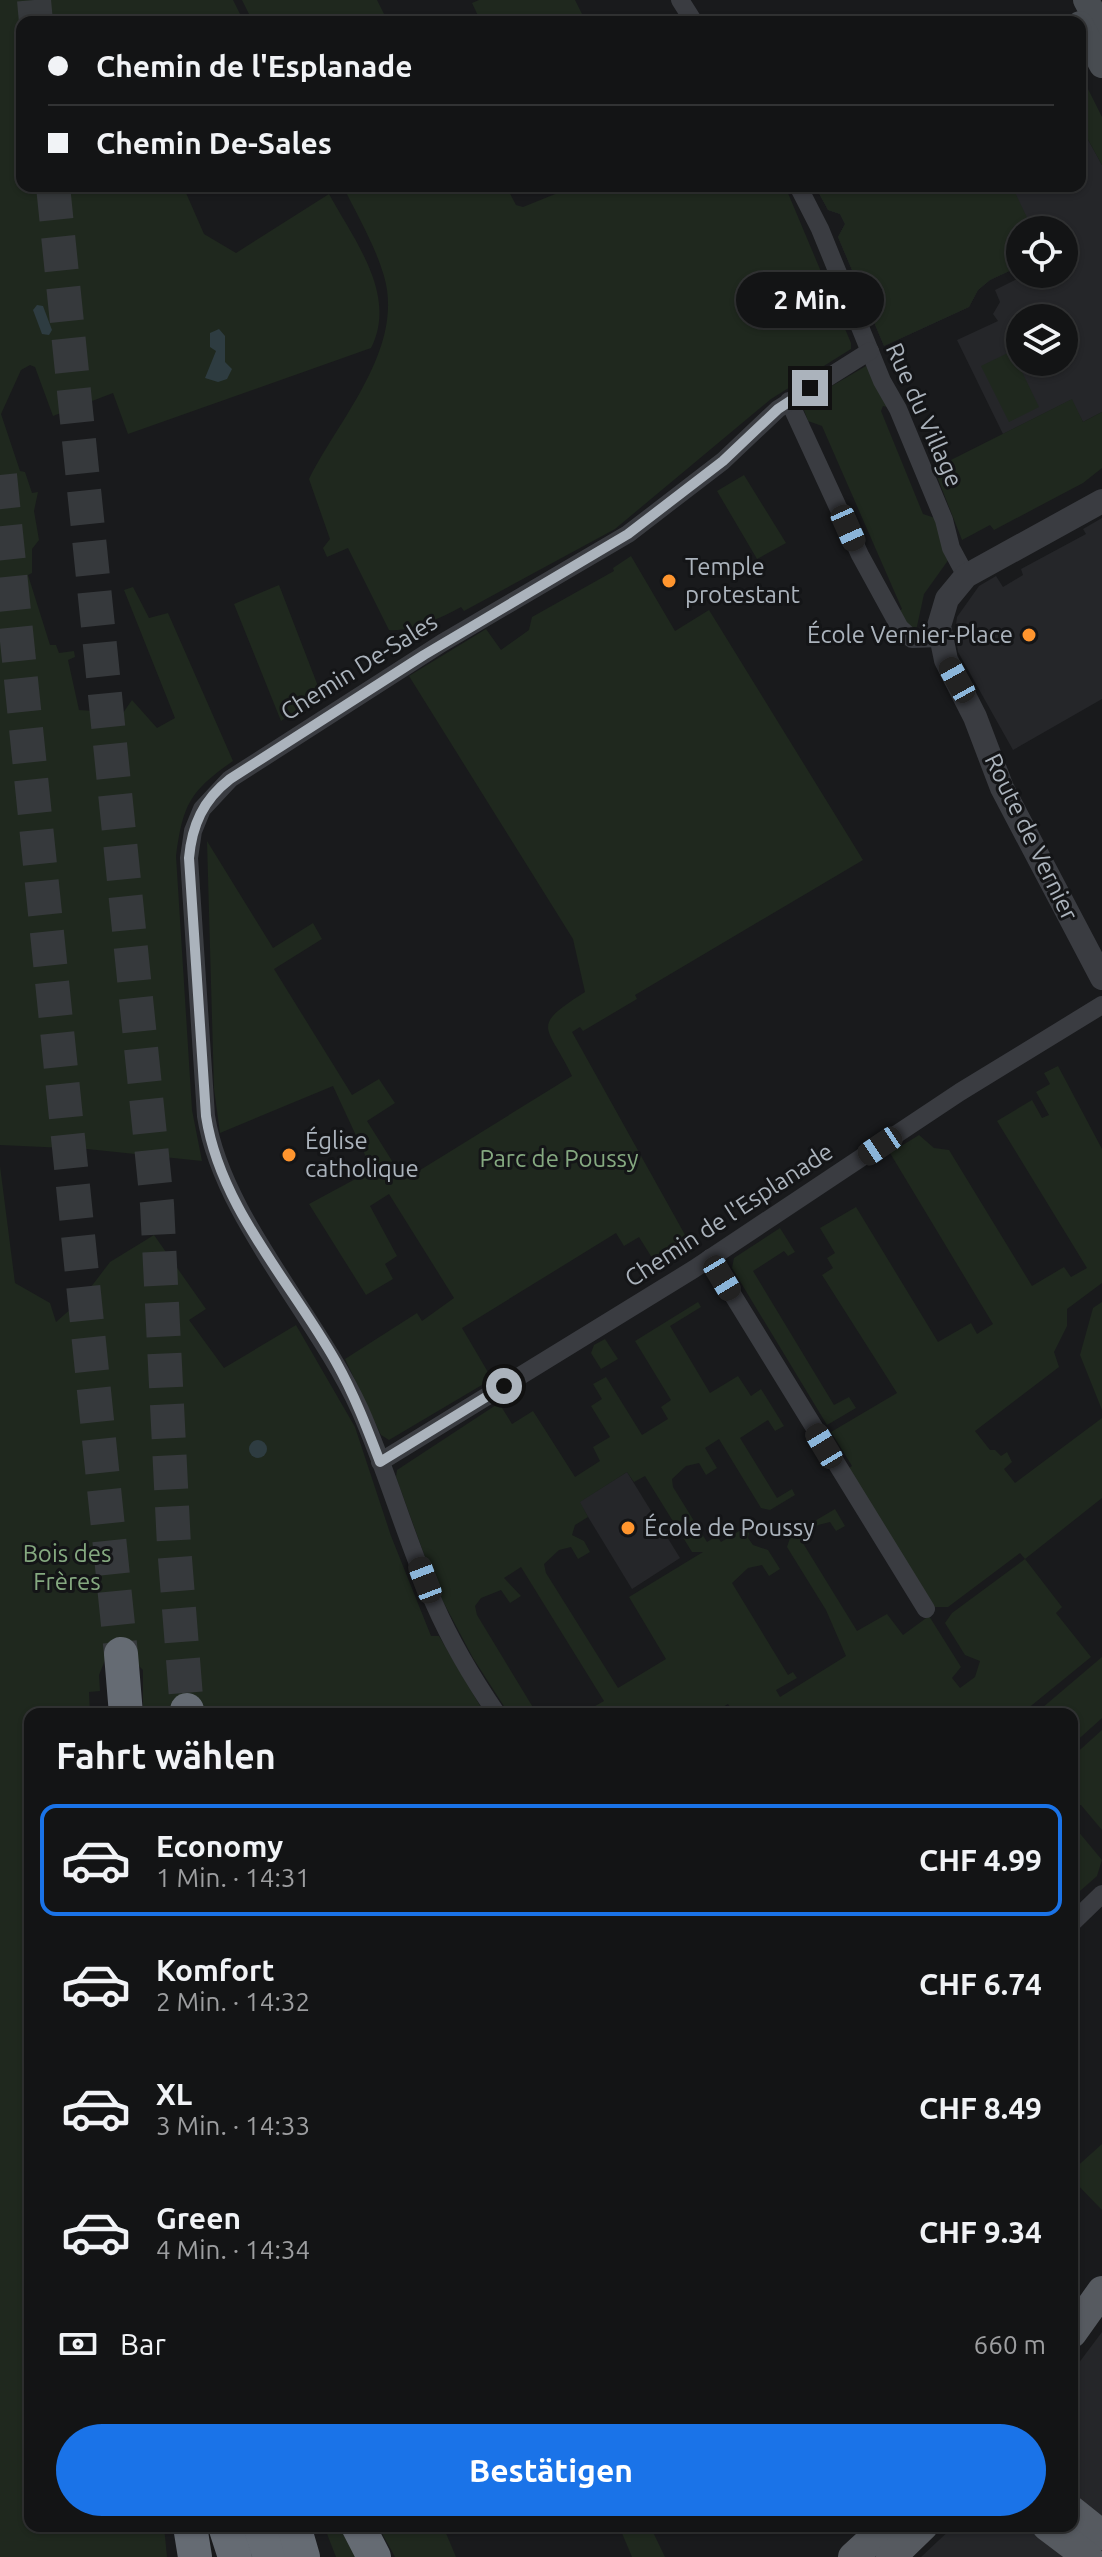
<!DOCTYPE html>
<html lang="de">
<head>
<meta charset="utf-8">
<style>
  :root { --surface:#131415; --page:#202122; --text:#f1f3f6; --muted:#9d9ea0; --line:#323334; --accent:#1a73e8 }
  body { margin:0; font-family:Ubuntu,sans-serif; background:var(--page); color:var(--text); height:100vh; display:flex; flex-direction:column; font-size:30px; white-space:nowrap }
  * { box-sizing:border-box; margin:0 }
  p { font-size:26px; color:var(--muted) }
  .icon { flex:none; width:44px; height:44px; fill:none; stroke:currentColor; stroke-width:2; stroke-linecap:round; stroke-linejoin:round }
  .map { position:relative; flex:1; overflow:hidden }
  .drawer { position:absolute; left:24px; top:1708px; width:1054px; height:824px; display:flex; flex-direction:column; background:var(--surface); border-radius:16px; box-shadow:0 2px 6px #0004,0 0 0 2px var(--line) }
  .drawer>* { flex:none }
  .top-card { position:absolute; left:16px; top:16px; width:1070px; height:176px; border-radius:16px; box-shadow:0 2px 6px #0004,0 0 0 2px var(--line); display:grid; align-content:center; height:176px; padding:0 32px; background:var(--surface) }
  .buttons { position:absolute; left:1006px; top:216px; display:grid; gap:16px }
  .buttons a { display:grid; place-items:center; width:72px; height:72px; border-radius:50%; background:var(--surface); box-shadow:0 2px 6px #0004,0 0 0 2px var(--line); font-size:40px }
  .end { position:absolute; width:36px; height:36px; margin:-18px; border:10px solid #abb3bc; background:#111; box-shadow:0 0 0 4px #111 }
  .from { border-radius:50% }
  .bubble { position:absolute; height:56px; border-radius:28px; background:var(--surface); box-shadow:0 2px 6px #0004,0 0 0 2px var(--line); font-size:26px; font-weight:700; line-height:56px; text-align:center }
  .car { position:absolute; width:24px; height:48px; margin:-24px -12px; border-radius:10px; box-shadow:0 0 6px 2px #0007; background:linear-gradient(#222 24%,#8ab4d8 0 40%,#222 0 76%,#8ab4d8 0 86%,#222 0) }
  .top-card b { display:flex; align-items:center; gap:28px; height:76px; font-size:30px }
  .top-card b+b { border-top:2px solid var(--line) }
  .top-card i { width:20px; height:20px; background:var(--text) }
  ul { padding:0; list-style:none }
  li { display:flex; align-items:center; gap:24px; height:112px; margin:0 16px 12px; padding:0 16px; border:4px solid transparent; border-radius:16px }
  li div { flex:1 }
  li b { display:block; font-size:30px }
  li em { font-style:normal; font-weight:700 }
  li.current { border-color:var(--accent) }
  li>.icon { width:72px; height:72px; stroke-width:1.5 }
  h2 { padding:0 32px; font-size:36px; line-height:96px }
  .pay { display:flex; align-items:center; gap:20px; height:88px; padding:0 32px; font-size:30px }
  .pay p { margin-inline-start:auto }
  .button { display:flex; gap:16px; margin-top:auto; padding:16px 32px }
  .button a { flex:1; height:92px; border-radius:48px; background:var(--accent); color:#fff; font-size:32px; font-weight:700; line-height:92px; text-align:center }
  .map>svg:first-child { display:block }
</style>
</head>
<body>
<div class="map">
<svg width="1102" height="2557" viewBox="0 0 1102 2557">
  <rect width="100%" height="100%" fill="#191a1c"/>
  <g fill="#252629" fill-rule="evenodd">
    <path d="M 1080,125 L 1102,165 L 1102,412 L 1083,422 L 1071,400 L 1003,434 L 957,340 L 998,321 L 993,314 L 1000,302 L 995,290 L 1027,274 L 1064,274 L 1064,230 L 1020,230 L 1020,266 L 990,280 L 978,290 L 969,307 L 884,346 L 838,237 L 845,224 L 840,214 L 828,210 L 815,186 L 1080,186 ZM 1020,318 L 1064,318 L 1064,362 L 1020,362 Z"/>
    <path d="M 1102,518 L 1102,699 L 1013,750 L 958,652 L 955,632 L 957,617 L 979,586 L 996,576 L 1003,587 L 1023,575 L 1021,569 L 1086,534 L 1083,529 Z"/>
    <path d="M 627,1472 L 680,1558 L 632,1589 L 579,1502 Z"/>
    <path d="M 1102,2332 L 1102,2557 L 921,2557 L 954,2526 L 1072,2526 L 1072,2372 Z"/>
  </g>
  <g fill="#1f281e" fill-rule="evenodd">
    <path d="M 0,0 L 233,0 L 244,22 L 22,22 L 22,186 L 183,186 L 204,234 L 236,253 L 329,194 C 354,240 398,295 371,348 L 128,434 L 113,393 L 53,416 L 35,367 L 30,365 L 21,370 L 1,414 L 20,471 L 25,472 L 32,493 L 38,492 L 34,511 L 39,540 L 32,549 L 32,573 L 28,575 L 50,645 L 56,645 L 59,653 L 74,651 L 75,657 L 68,660 L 79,710 L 123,713 L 132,700 L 157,728 L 175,718 L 124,590 L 133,587 L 149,618 L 168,613 L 233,761 C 190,791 183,804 176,856 L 192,1110 L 202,1161 L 87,1149 L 0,1145 Z"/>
    <path d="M 242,0 L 377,0 L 388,22 L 253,22 Z"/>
    <path d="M 479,0 L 575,0 L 586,22 L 481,22 L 472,3 Z"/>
    <path d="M 1080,73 L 1102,117 L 1102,165 L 1080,125 Z"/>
    <path d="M 343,186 L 506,186 L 516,205 L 523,207 L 575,186 L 785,186 L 851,343 L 851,349 L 771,399 L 615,529 L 464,611 L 461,607 C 441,618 411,632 389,630 L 348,548 L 327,557 L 323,548 L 330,539 L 309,479 C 339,419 405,348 384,276 C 375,245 357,215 343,186 Z"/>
    <path d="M 815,186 L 1012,186 L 1033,230 L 1020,230 L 1020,266 L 990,280 L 978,290 L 969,307 L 884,346 L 838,237 L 845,224 L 840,214 L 828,210 Z"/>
    <path d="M 1012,351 L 1039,407 L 1009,422 L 981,366 Z"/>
    <path d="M 866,366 L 891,408 L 883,406 L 881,411 L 923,514 L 938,519 L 949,559 L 924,594 L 916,631 L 908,627 L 898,612 L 902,609 L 822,426 L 808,421 L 801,402 L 821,388 L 825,390 Z"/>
    <path d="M 1072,399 L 1083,422 L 1102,412 L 1102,468 L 1083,483 L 994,530 L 990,525 L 962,540 L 936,474 L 937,467 Z"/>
    <path d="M 744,475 L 786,543 L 757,559 L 717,491 Z"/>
    <path d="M 631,556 L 675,631 L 709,610 L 863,860 L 635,995 L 637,999 L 583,1031 L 580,1027 L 572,1032 L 694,1251 L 659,1269 L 639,1237 L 624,1246 L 616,1233 L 462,1328 L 492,1379 L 389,1440 L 381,1435 L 345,1359 L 417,1313 L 422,1321 L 454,1298 L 389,1194 L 370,1206 L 397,1256 L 385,1264 L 393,1279 L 366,1295 L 309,1204 L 372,1170 L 333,1086 L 220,1133 L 214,1089 L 207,841 L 273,948 L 313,923 L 322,939 L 274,969 L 352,1095 L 379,1079 L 395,1103 L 367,1121 L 404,1180 L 572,1076 C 548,1025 528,1028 585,992 L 573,939 L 409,676 L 486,629 L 501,650 L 529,630 L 532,617 L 614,571 L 613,568 Z"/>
    <path d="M 279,585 L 321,694 L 281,721 L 234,604 Z"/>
    <path d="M 1058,1066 L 1102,1149 L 1102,1283 L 1067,1309 L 1067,1326 L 1054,1352 L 1059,1367 L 975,1431 L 990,1450 L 995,1450 L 1001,1456 L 1007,1452 L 1012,1462 L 1004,1469 L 1015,1483 L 1102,1418 L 1102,1498 L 1025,1559 L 1062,1607 L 1056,1613 L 1091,1657 L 1021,1714 L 734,1714 L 728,1704 L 711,1714 L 581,1714 L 604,1701 L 521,1567 L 504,1578 L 521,1596 L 510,1603 L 501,1590 L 481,1598 L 475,1606 L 477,1615 L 537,1714 L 509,1714 L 473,1658 L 437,1590 L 396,1477 L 397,1470 L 499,1403 L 512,1424 L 533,1411 L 575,1477 L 600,1461 L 593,1447 L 610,1437 L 591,1406 L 602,1399 L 593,1384 L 606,1377 L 642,1435 L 668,1419 L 661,1407 L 671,1400 L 635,1341 L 698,1302 L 701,1307 L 670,1326 L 710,1393 L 738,1376 L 751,1396 L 761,1389 L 784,1426 L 775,1431 L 768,1420 L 740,1438 L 777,1498 L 792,1489 L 795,1495 L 770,1510 L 761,1508 L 719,1439 L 705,1448 L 717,1468 L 706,1475 L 699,1463 L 686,1466 L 672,1479 L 673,1487 L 707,1542 L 717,1536 L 721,1542 L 751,1524 L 748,1538 L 753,1545 L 768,1550 L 780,1569 L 769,1576 L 762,1565 L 748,1568 L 732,1583 L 788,1675 L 793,1672 L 797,1678 L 776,1690 L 780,1697 L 846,1656 L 826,1610 L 787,1547 L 791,1535 L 835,1509 L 845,1526 L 836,1531 L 830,1522 L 818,1525 L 801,1540 L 857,1631 L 887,1614 L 903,1635 L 929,1616 L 961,1667 L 952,1678 L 960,1688 L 975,1677 L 980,1661 L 965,1655 L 945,1623 L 952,1613 L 1025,1559 L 1020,1553 L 948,1607 L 935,1607 L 848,1469 L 852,1466 L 831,1432 L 897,1393 L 822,1275 L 833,1268 L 827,1258 L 835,1253 L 820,1228 L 856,1207 L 938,1342 L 971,1323 L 977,1334 L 993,1324 L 890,1153 L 919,1135 L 934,1148 L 949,1150 L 1032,1286 L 1064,1267 L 1071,1277 L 1087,1268 L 997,1121 L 1032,1100 L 1042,1118 L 1049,1115 L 1036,1092 L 1050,1084 L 1044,1073 ZM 627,1472 L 634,1482 L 645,1476 L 692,1552 L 703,1552 L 629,1597 L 666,1659 L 618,1688 L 546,1573 L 544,1564 L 559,1550 L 571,1547 L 578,1559 L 590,1552 L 584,1541 L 572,1535 L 575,1525 L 588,1517 L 580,1502 Z"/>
    <path d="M 0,1166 L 15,1283 L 50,1303 L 56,1322 L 81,1300 L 110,1262 L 154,1235 L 206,1309 L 189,1320 L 224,1368 L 296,1325 L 355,1427 L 391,1536 L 431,1636 L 439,1636 L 485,1714 L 143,1714 L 143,1670 L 132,1659 L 105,1660 L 99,1675 L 100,1691 L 89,1692 L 90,1714 L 30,1714 L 30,2526 L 164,2526 L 167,2557 L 0,2557 Z"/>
    <path d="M 780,1228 L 795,1252 L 788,1256 L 784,1251 L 753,1271 L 834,1405 L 849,1397 L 856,1408 L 827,1425 L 732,1268 L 734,1258 Z"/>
    <path d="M 1102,1302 L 1102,1410 L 1080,1355 L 1093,1308 Z"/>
    <path d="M 605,1339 L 618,1359 L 601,1369 L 591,1353 L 594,1345 Z"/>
    <path d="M 1102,1657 L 1102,1718 L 1072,1745 L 1072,1714 L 1035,1714 Z"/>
    <path d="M 1102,1730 L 1102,1830 L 1081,1805 L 1072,1806 L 1072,1757 Z"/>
    <path d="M 1072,1824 L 1102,1860 L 1097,1876 L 1072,1898 Z"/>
    <path d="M 1102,2144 L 1102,2210 L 1072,2179 L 1072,2171 Z"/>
    <path d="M 324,2526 L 347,2526 L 363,2557 L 336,2557 Z"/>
    <path d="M 378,2526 L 443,2526 L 456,2557 L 395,2557 Z"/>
    <path d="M 619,2526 L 650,2526 L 665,2557 L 632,2557 Z"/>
  </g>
  <g fill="#2e3c41">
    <path d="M 37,305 L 43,306 L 52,330 L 49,335 L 42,334 L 33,310 Z"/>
    <path d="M 219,329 L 225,336 L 225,362 L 232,369 L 227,379 L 218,382 L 205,378 L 216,351 L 210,347 L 210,333 Z"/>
    <circle cx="258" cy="1449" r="9"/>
  </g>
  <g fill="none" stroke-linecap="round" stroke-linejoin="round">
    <g stroke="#36393c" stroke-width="34" stroke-dasharray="34 17" stroke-linecap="butt">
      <path d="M 34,0 L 36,22"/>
      <path d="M 53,186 L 157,1204 L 174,1546 L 187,1710"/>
      <path d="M 0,475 L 121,1654"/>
    </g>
    <g stroke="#3a3c41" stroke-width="18">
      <path d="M 680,0 L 694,22"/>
      <path d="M 798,186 L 820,229 L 882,381 L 898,409 L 944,520 L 951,548 L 966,576"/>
      <path d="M 789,401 L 860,555 L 900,628 L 912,639 L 939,638"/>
      <path d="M 710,1258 L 926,1609"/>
      <path d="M 380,1462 L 694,1269 L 960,1092 L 1102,1005"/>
      <path d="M 497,1714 C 473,1679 451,1642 434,1603 C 406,1540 388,1473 360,1410 C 316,1314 222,1217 206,1116 L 189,858 L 193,831 L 202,809 L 230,779 L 442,643 L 628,534 L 723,461 L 778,409 L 870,351"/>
      <path d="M 1072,1923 L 1102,1894"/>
    </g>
    <path stroke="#3a3c41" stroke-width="24" d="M 1102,501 L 966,576 L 947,599 L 939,626 L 946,660 L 975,717 L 1002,788 L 1102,978"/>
    <g stroke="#484c51" stroke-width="26">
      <path d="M 1086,0 L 1102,30"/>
      <path d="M 1080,24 L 1102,65"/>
    </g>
    <g stroke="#565a60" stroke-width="30">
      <path d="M 1072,2333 L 1102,2291"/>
      <path d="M 1072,2511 L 1102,2535"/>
      <path d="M 1047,2526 L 1088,2557"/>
      <path d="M 853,2557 L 887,2526"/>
      <path d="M 891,2557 L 923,2526"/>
    </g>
    <g stroke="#656b73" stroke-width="34">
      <path d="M 121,1654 L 126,1714"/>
      <path d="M 187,1710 L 188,1714"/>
      <path d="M 190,2526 L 195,2557"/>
      <path d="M 225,2526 L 235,2557"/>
      <path d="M 260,2526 L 270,2557"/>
      <path d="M 294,2526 L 303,2557"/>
      <path d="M 358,2526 L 374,2557"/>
    </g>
  </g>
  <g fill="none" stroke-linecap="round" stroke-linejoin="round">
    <path stroke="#abb3bc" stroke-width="10" d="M 504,1386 L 380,1462 C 367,1428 354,1394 336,1362 C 291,1282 220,1208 206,1116 L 189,858 C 192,825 203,800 230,779 L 424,655 L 628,534 L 723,461 L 778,409 L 810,388"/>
  </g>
  <g fill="#ff952e" stroke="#141517" stroke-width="3">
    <circle cx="669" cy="581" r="8"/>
    <circle cx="1029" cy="635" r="8"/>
    <circle cx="289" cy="1155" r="8"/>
    <circle cx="628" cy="1528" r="8"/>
  </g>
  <g text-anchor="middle" stroke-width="6" stroke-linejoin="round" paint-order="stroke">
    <g font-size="24" fill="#abb3bc" stroke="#141517">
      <text transform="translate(924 415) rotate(66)" y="8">Rue du Village</text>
      <text transform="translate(359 667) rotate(-32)" y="8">Chemin De-Sales</text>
      <text transform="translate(1031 837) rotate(64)" y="8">Route de Vernier</text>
      <text transform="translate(729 1215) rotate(-33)" y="8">Chemin de l'Esplanade</text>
    </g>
    <g font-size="24" fill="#abb3bc" stroke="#141517" text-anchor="start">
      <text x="685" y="575">Temple<tspan x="685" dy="28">protestant</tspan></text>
      <text x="1013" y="643" text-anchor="end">École Vernier-Place</text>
      <text x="305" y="1149">Église<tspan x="305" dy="28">catholique</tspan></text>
      <text x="644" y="1536">École de Poussy</text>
    </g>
    <g font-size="24" fill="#85a980" stroke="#141517">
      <text x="559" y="1167">Parc de Poussy</text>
      <text x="67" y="1562">Bois des<tspan x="67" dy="28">Frères</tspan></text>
    </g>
  </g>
</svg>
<div class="buttons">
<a><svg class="icon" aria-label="locate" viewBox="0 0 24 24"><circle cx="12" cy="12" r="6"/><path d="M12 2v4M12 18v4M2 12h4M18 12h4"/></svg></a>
<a><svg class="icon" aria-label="layers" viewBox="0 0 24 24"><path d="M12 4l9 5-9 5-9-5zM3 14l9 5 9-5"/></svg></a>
</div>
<i class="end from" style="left:504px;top:1386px"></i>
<i class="end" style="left:810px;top:388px"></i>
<div class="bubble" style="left:736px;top:272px;width:148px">2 Min.</div>
<i class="car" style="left:848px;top:528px;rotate:156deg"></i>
<i class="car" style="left:957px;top:680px;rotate:331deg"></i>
<i class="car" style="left:880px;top:1146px;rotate:236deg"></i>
<i class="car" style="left:722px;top:1278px;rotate:149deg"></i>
<i class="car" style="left:824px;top:1446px;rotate:329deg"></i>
<i class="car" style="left:425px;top:1580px;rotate:339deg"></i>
<div class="top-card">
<b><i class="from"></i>Chemin de l'Esplanade</b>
<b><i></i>Chemin De-Sales</b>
</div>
<section class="drawer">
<h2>Fahrt wählen</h2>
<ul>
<li class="current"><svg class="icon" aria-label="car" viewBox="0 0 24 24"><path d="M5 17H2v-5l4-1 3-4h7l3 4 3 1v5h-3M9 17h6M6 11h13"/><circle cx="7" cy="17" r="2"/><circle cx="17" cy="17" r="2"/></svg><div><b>Economy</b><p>1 Min. · 14:31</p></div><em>CHF 4.99</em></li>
<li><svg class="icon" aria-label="car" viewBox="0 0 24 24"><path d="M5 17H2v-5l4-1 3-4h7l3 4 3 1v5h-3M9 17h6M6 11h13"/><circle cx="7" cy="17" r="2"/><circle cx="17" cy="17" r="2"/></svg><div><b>Komfort</b><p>2 Min. · 14:32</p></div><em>CHF 6.74</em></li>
<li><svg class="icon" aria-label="car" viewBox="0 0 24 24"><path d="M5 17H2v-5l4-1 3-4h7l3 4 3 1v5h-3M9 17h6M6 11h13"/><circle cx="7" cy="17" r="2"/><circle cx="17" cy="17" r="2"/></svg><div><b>XL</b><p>3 Min. · 14:33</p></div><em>CHF 8.49</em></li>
<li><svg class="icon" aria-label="car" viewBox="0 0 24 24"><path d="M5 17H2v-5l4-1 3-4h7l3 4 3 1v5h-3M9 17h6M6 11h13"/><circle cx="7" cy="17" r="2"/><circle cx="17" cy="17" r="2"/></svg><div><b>Green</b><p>4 Min. · 14:34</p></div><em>CHF 9.34</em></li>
</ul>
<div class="pay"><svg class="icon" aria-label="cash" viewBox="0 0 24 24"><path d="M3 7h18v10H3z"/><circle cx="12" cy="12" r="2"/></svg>Bar<p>660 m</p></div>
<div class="button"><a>Bestätigen</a></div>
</section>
</div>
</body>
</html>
